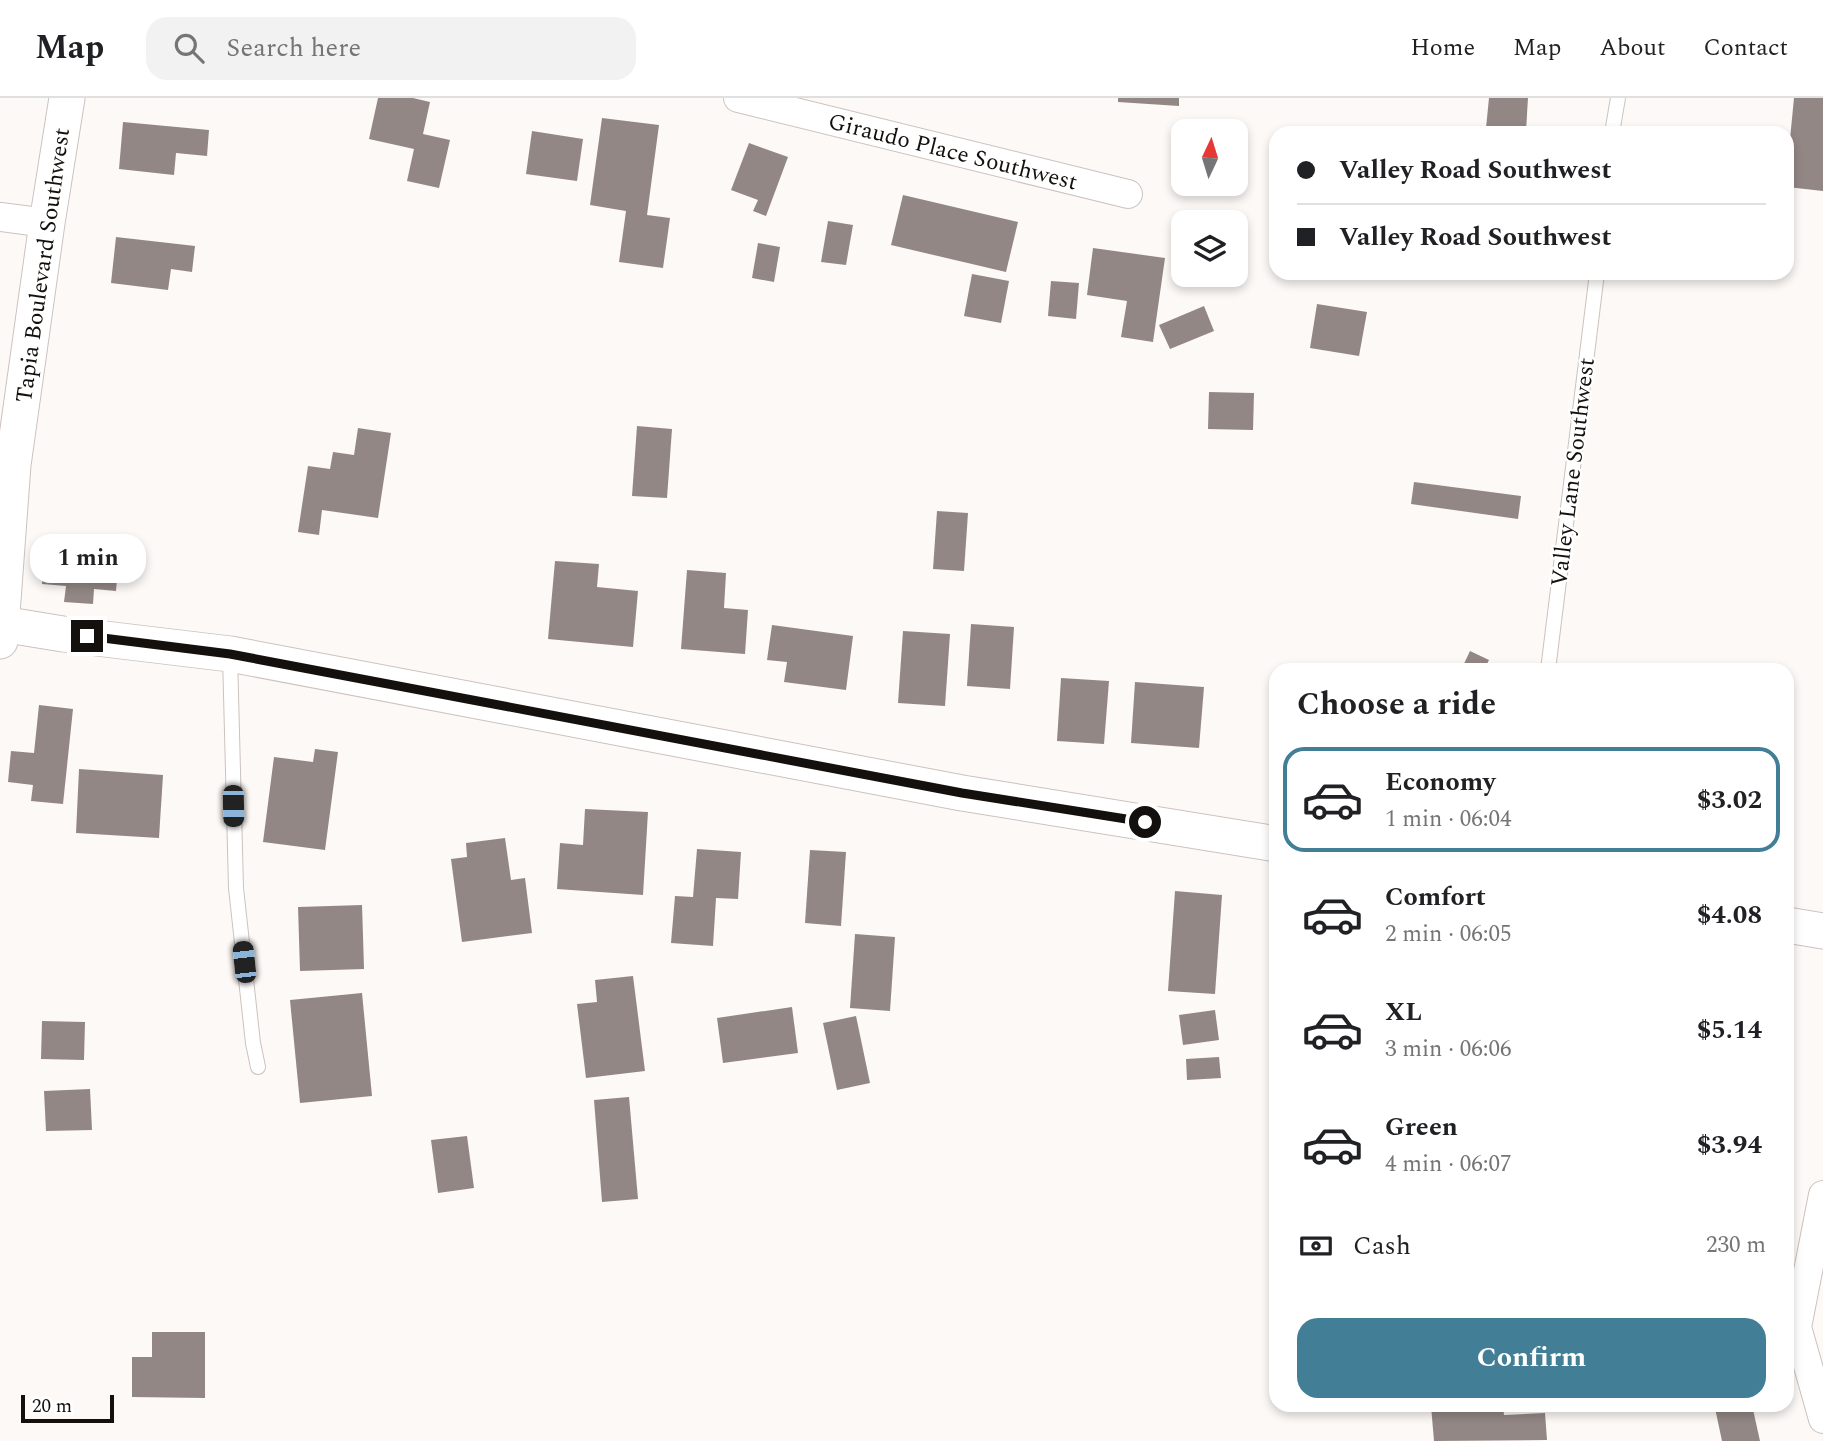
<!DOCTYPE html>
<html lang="en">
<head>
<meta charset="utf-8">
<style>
  :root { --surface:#fff; --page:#f2f2f2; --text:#202124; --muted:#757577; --line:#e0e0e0; --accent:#427e95 }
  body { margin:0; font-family:Spectral,serif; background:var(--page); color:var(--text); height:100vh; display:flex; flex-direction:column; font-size:26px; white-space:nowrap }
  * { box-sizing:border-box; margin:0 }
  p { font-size:23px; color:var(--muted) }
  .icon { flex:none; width:38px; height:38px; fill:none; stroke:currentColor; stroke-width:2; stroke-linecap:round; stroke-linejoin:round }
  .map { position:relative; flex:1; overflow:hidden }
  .side { position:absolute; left:1269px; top:565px; width:525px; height:749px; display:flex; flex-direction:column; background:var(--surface); border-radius:21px; box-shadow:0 4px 10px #0003 }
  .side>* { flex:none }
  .top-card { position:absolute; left:1269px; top:28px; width:525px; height:154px; border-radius:21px; box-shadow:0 4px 10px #0003; display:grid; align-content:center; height:154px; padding:0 28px; background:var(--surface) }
  .needle { width:46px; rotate:4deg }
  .buttons { position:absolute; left:1171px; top:21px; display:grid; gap:14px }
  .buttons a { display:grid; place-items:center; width:77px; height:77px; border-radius:14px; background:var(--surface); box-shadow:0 4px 10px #0003; font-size:35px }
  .scale { position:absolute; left:21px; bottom:18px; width:93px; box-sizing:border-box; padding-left:7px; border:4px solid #14100e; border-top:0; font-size:19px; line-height:24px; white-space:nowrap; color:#14100e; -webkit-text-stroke:5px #fff; paint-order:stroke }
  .end { position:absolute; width:32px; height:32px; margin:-16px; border:9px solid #14100e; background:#fff; box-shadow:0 0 0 4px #fff }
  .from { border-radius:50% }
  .bubble { position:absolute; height:49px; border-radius:21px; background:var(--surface); box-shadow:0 4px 10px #0003; font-size:23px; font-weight:700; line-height:49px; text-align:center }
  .car { position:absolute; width:21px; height:42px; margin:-21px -10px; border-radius:9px; box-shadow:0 0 5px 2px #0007; background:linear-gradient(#222 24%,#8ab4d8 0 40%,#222 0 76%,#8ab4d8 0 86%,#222 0) }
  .top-card b { display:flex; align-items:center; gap:24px; height:66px; font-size:26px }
  .top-card b+b { border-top:2px solid var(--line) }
  .top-card i { width:18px; height:18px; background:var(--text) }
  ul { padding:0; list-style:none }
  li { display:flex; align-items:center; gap:21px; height:105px; margin:0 14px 10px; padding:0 14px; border:4px solid transparent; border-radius:21px }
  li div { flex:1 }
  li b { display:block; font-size:26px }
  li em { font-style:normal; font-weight:700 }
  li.active { border-color:var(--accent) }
  li>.icon { width:63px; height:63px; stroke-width:1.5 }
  h2 { padding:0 28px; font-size:32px; line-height:84px }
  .pay { display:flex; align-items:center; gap:18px; height:77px; padding:0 28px; font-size:26px }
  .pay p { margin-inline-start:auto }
  .cta { display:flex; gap:14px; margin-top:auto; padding:14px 28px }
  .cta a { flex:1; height:80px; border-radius:21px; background:var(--accent); color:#fff; font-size:28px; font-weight:700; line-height:80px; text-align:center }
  header { display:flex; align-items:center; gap:42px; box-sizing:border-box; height:98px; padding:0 35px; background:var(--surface); border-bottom:2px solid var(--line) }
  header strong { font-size:33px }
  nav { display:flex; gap:38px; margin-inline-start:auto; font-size:24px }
  .search { width:490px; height:63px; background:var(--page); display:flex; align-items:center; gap:18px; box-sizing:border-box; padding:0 24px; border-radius:21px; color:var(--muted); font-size:26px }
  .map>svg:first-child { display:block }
</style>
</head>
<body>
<header>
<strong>Map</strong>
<div class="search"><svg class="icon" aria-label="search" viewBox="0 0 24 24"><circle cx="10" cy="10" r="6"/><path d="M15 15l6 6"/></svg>Search here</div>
<nav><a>Home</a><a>Map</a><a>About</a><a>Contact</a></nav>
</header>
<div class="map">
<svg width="1823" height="1343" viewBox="0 0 1823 1343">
  <rect width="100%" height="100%" fill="#fdf9f7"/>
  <g fill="#928784">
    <path d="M 378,0 L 413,0 L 430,4 L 423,36 L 450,42 L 439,90 L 407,83 L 414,51 L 369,41 Z"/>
    <path d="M 1118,0 L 1179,0 L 1179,8 L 1118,4 Z"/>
    <path d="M 1489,0 L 1528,0 L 1526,33 L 1486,30 Z"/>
    <path d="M 1794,0 L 1823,0 L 1823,93 L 1787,89 L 1787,72 Z"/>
    <path d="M 602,20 L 659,27 L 647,117 L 670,120 L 663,170 L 619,164 L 626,113 L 590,107 Z"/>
    <path d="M 123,24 L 209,32 L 207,58 L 176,55 L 174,77 L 119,71 Z"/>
    <path d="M 532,33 L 583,41 L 577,83 L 526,76 Z"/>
    <path d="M 749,45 L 788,59 L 766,118 L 753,113 L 758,102 L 731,92 Z"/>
    <path d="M 903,97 L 1018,124 L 1006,174 L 891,147 Z"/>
    <path d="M 828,123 L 853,127 L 846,167 L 821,164 Z"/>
    <path d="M 116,139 L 195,148 L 192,174 L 171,171 L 168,192 L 111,185 Z"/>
    <path d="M 758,145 L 780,149 L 774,184 L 752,180 Z"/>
    <path d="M 1093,150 L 1165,160 L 1153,244 L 1121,239 L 1127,203 L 1087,197 Z"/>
    <path d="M 972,176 L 1009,183 L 1001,225 L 964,218 Z"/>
    <path d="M 1051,183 L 1079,185 L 1076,221 L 1048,218 Z"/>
    <path d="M 1317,206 L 1367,214 L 1359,258 L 1310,250 Z"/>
    <path d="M 1204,208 L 1214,233 L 1170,251 L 1159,227 Z"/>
    <path d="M 1209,294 L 1254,295 L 1253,332 L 1208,331 Z"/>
    <path d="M 637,328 L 672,331 L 667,400 L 632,398 Z"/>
    <path d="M 358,330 L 391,335 L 378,420 L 322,412 L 319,437 L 298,434 L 308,368 L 330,371 L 333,354 L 354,357 Z"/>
    <path d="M 1414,384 L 1521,398 L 1518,421 L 1411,406 Z"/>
    <path d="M 937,413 L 968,415 L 964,473 L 933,471 Z"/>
    <path d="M 45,441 L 120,446 L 116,493 L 94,491 L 93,506 L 64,504 L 66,488 L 42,486 Z"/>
    <path d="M 555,463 L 599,466 L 597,489 L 638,493 L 633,549 L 548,541 Z"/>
    <path d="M 687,472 L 726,475 L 724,510 L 748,512 L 745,556 L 681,551 Z"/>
    <path d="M 971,526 L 1014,529 L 1010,591 L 967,588 Z"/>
    <path d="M 772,527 L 853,538 L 846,592 L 784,584 L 787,564 L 767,562 Z"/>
    <path d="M 903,533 L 950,536 L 945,608 L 898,605 Z"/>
    <path d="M 1470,553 L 1489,562 L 1484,572 L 1461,572 Z"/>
    <path d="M 1061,580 L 1109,583 L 1104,646 L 1057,643 Z"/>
    <path d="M 1135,584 L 1204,589 L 1199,650 L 1131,645 Z"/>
    <path d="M 39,607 L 73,611 L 63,706 L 31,703 L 33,687 L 8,684 L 11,653 L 34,655 Z"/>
    <path d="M 315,651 L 338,654 L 325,752 L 263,744 L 274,659 L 313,664 Z"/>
    <path d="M 79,671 L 163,677 L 159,740 L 76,735 Z"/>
    <path d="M 585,711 L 648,714 L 643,797 L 557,791 L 560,745 L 583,747 Z"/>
    <path d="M 505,740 L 511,782 L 525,780 L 532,835 L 462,844 L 451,761 L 467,759 L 466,745 Z"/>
    <path d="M 697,751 L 741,754 L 738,801 L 716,800 L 713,848 L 671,845 L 675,798 L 693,799 Z"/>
    <path d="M 810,752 L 846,754 L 841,828 L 805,825 Z"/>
    <path d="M 1175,793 L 1222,797 L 1215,896 L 1168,893 Z"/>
    <path d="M 362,807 L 364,871 L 300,873 L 298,809 Z"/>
    <path d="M 855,836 L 895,839 L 890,913 L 850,910 Z"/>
    <path d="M 633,878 L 645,973 L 586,980 L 577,906 L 597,904 L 595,882 Z"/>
    <path d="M 362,895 L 372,998 L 300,1005 L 290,902 Z"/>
    <path d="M 792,909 L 798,955 L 723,965 L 717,920 Z"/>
    <path d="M 1215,912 L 1219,942 L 1183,947 L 1179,917 Z"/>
    <path d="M 856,918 L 870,985 L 837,992 L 823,925 Z"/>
    <path d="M 42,923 L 85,924 L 84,962 L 41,961 Z"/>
    <path d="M 1219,959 L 1221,980 L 1187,982 L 1186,961 Z"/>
    <path d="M 90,991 L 92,1032 L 46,1033 L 44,993 Z"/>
    <path d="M 629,999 L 638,1101 L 602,1104 L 594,1002 Z"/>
    <path d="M 467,1038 L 474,1090 L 438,1095 L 431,1042 Z"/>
    <path d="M 152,1234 L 205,1234 L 205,1300 L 132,1299 L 132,1259 L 152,1259 Z"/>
    <path d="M 1447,1307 L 1503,1307 L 1504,1317 L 1545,1315 L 1547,1342 L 1434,1343 L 1431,1308 Z"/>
    <path d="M 1728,1307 L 1752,1307 L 1760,1343 L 1722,1343 L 1715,1310 Z"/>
  </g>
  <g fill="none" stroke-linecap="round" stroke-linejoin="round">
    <g stroke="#cdc2bd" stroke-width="16">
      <g id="service">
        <path d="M 1612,35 L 1618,0"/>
        <path d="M 230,557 L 236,790 L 253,945 L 258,969"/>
        <path d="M 1548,572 L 1597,175"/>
      </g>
    </g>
    <g stroke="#cdc2bd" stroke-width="30">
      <g id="minor">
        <path d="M 738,0 L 1128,96"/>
        <path d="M 0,119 L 47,125"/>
        <path d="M 1823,1097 L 1797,1229 L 1823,1321"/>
      </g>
    </g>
    <g stroke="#cdc2bd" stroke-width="37">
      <g id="tertiary">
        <path d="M 2,526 L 63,536 L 230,556 L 962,695 L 1276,746"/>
        <path d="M 0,543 L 13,367 L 47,125 L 67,0"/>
        <path d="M 1787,827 L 1823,833"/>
      </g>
    </g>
    <use href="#service" stroke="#fff" stroke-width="14"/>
    <use href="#minor" stroke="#fff" stroke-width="28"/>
    <use href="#tertiary" stroke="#fff" stroke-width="35"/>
  </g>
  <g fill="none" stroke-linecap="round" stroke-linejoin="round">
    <path stroke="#14100e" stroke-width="9" d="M 87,538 L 230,556 L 962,695 L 1145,724"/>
  </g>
  <g text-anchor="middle" stroke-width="5" stroke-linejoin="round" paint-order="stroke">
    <g font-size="23" fill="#14100e" stroke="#fff">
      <text transform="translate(953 53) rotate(14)" y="8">Giraudo Place Southwest</text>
      <text transform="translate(42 167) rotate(-82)" y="8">Tapia Boulevard Southwest</text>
      <text transform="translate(1572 374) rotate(-83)" y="8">Valley Lane Southwest</text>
    </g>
  </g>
</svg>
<div class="buttons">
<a><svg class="needle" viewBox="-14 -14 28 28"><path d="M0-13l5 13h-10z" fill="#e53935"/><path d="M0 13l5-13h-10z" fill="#757577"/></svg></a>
<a><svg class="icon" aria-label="layers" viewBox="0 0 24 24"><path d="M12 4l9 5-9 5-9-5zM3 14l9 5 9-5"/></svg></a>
</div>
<div class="scale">20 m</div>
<i class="end from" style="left:1145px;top:724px"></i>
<i class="end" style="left:87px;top:538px"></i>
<div class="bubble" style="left:30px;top:436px;width:116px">1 min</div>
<i class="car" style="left:233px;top:708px;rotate:179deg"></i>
<i class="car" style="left:244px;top:864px;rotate:354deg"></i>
<div class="top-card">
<b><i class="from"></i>Valley Road Southwest</b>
<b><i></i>Valley Road Southwest</b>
</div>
<section class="side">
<h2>Choose a ride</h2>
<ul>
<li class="active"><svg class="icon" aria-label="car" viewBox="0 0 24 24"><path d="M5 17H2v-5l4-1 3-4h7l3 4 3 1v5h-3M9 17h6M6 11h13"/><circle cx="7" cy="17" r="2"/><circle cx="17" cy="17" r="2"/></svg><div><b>Economy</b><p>1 min · 06:04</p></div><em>$3.02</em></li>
<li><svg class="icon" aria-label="car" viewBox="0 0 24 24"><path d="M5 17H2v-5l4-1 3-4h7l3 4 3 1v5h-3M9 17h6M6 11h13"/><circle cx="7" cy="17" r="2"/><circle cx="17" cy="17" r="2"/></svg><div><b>Comfort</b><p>2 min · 06:05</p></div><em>$4.08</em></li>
<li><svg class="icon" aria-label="car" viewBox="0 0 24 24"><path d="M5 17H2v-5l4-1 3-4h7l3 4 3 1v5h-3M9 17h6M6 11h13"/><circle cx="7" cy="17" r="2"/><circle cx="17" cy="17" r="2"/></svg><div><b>XL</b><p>3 min · 06:06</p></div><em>$5.14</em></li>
<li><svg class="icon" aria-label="car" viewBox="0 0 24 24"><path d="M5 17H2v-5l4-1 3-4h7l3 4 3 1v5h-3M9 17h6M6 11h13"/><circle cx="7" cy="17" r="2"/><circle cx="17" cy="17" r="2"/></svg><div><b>Green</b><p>4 min · 06:07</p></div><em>$3.94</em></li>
</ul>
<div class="pay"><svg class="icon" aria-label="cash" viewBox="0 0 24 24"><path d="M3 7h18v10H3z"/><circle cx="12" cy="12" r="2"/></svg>Cash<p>230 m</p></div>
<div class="cta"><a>Confirm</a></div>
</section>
</div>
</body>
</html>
